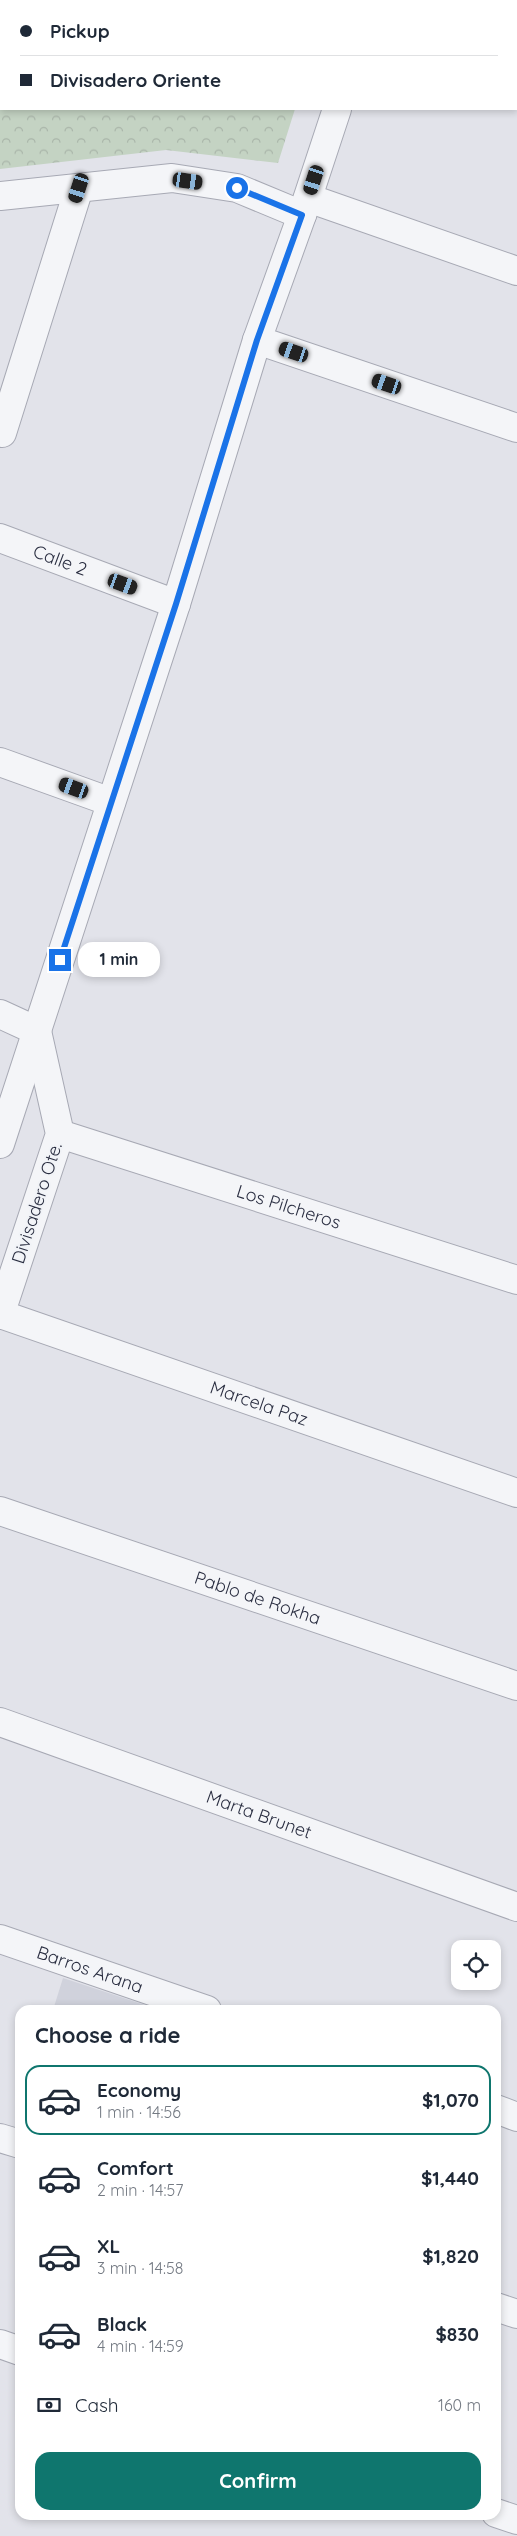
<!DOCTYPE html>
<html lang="en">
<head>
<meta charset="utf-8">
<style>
  :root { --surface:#fff; --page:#f6f6f7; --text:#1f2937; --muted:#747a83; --line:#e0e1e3; --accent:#0f766e }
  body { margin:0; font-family:Quicksand,sans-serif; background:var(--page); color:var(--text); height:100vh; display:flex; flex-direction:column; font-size:19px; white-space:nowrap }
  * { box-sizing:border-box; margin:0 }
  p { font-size:16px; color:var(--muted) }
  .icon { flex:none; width:28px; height:28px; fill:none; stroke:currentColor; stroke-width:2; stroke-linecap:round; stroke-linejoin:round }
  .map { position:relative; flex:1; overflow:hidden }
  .side { position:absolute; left:15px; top:2005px; width:486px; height:515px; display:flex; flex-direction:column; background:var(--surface); border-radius:15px; box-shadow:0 2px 8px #0003 }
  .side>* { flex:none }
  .guide { position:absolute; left:0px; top:0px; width:518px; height:110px; box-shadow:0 2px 8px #0003; display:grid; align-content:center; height:110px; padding:0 20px; background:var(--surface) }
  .buttons { position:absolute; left:451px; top:1940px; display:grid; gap:10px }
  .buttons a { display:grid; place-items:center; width:50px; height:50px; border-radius:10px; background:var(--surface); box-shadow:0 2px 8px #0003; font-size:25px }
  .end { position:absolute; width:22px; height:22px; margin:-11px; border:6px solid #1a73e8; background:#fff; box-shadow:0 0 0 2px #fff }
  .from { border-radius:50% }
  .bubble { position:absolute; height:35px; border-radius:15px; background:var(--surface); box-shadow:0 2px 8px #0003; font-size:16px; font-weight:700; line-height:35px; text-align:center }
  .car { position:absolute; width:15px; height:30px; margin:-15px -8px; border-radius:6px; box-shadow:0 0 4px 1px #0007; background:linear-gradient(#222 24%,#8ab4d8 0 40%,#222 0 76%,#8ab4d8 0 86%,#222 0) }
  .guide b { display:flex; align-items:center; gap:18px; height:48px; font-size:19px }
  .guide b+b { border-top:1px solid var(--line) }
  .guide i { width:12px; height:12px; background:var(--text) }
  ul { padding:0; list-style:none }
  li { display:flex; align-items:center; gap:15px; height:70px; margin:0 10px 8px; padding:0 10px; border:2px solid transparent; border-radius:15px }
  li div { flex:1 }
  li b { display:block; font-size:19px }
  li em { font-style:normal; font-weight:700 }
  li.current { border-color:var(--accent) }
  li>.icon { width:45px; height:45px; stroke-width:1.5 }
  h2 { padding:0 20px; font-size:22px; line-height:60px }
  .pay { display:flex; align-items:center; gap:12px; height:55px; padding:0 20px; font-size:19px }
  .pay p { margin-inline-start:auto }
  .button { display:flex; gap:10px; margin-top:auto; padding:10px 20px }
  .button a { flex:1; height:58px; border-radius:15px; background:var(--accent); color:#fff; font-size:20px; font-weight:700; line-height:58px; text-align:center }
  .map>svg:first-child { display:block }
</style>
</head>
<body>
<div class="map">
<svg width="517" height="2536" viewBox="0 0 517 2536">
  <defs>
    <pattern id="park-crowns" width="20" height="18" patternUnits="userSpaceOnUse" patternTransform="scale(1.25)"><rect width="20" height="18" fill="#c4d3c3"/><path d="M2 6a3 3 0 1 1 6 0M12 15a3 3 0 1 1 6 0" fill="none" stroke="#a9b5a9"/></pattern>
  </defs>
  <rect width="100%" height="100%" fill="#e2e3ea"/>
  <path fill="#d0d2dc" d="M 63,1978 L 160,2010 L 53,2010 Z"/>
  <path fill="url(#park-crowns)" d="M 0,0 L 330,0 L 1,1 L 1,109 L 295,109 L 278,163 L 166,150 L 0,169 Z"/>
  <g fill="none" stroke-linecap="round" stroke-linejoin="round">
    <g stroke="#9eaac9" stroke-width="10">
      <path d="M 288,0 L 291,1"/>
      <path d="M 177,1 L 179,0"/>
      <path d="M 0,32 L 1,32"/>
    </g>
    <g stroke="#a7a9b4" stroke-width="30">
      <g id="minor">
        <path d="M 373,1 L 373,0"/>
        <path d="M 516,82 L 517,83"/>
        <path d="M 0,196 L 172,178 L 237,188 L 302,215"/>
        <path d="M 308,198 L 517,271"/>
        <path d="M 257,340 L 517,428"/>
        <path d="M 2,433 L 79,188"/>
        <path id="s1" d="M 0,538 L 176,604"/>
        <path d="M 0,762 L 111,802"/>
        <path d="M 0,1014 L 37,1031 L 60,1134 L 0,1315"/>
        <path id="s2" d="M 60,1134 L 517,1280"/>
        <path d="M 0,1144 L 176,604 L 257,340 L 302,215 L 337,109"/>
        <path id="s3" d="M 0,1314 L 517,1493"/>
        <path id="s4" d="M 0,1511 L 517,1686"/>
        <path id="s5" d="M 0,1722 L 517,1907"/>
        <path id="s6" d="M 0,1939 L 207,2010"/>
        <path d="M 496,2109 L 517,2117"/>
        <path d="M 0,2138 L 20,2144"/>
        <path d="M 496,2307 L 517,2314"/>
        <path d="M 0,2344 L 20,2351"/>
        <path d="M 496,2513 L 517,2520"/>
      </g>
    </g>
    <use href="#minor" stroke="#f4f5f8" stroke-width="28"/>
  </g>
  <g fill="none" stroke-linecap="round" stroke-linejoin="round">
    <path stroke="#1a73e8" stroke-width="6" d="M 60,960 L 176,604 L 257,340 L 302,215 L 237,188"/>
  </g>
  <g text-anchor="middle" stroke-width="4" stroke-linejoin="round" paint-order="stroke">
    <g font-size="18" fill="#2a2e41" stroke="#f1f3f7">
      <text dy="6" stroke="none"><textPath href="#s1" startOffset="64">Calle 2</textPath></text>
      <text transform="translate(37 1203) rotate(-72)" y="6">Divisadero Ote.</text>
      <text dy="6" stroke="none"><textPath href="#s2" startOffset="240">Los Pilcheros</textPath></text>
      <text dy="6" stroke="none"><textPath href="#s3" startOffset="274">Marcela Paz</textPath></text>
      <text dy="6" stroke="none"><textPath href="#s4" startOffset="272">Pablo de Rokha</textPath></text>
      <text dy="6" stroke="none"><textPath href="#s5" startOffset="275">Marta Brunet</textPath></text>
      <text dy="6" stroke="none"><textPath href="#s6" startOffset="95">Barros Arana</textPath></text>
    </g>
  </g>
</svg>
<div class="buttons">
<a><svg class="icon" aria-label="locate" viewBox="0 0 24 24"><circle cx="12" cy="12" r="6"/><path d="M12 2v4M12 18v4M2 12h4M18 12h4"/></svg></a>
</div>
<i class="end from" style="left:237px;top:188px"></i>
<i class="end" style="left:60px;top:960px"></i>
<div class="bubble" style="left:78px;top:942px;width:82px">1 min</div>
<i class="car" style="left:314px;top:180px;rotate:198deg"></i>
<i class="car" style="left:188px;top:181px;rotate:98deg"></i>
<i class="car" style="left:79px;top:188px;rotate:198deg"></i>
<i class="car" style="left:294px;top:352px;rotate:289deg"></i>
<i class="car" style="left:387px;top:384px;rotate:289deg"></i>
<i class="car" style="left:123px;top:584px;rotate:110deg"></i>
<i class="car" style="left:74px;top:788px;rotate:290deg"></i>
<div class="guide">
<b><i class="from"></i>Pickup</b>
<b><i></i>Divisadero Oriente</b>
</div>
<section class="side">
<h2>Choose a ride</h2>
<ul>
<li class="current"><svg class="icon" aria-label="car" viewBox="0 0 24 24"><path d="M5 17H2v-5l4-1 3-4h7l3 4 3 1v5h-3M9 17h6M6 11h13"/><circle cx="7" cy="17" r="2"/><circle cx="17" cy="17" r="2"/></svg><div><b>Economy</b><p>1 min · 14:56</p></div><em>$1,070</em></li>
<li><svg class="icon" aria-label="car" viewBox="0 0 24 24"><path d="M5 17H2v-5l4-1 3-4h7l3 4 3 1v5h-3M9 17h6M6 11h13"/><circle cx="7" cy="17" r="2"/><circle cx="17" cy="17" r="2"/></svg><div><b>Comfort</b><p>2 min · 14:57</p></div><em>$1,440</em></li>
<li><svg class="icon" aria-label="car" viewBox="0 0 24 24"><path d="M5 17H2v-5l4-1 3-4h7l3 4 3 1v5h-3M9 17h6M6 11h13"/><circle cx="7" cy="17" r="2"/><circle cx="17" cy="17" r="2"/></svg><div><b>XL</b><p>3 min · 14:58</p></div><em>$1,820</em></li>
<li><svg class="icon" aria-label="car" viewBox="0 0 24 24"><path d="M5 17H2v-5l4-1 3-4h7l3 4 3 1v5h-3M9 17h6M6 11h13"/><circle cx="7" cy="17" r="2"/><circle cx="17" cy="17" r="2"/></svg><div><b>Black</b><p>4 min · 14:59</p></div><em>$830</em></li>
</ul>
<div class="pay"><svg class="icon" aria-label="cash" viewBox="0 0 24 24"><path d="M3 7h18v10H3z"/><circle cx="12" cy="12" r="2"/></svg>Cash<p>160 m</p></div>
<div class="button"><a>Confirm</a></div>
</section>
</div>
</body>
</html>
